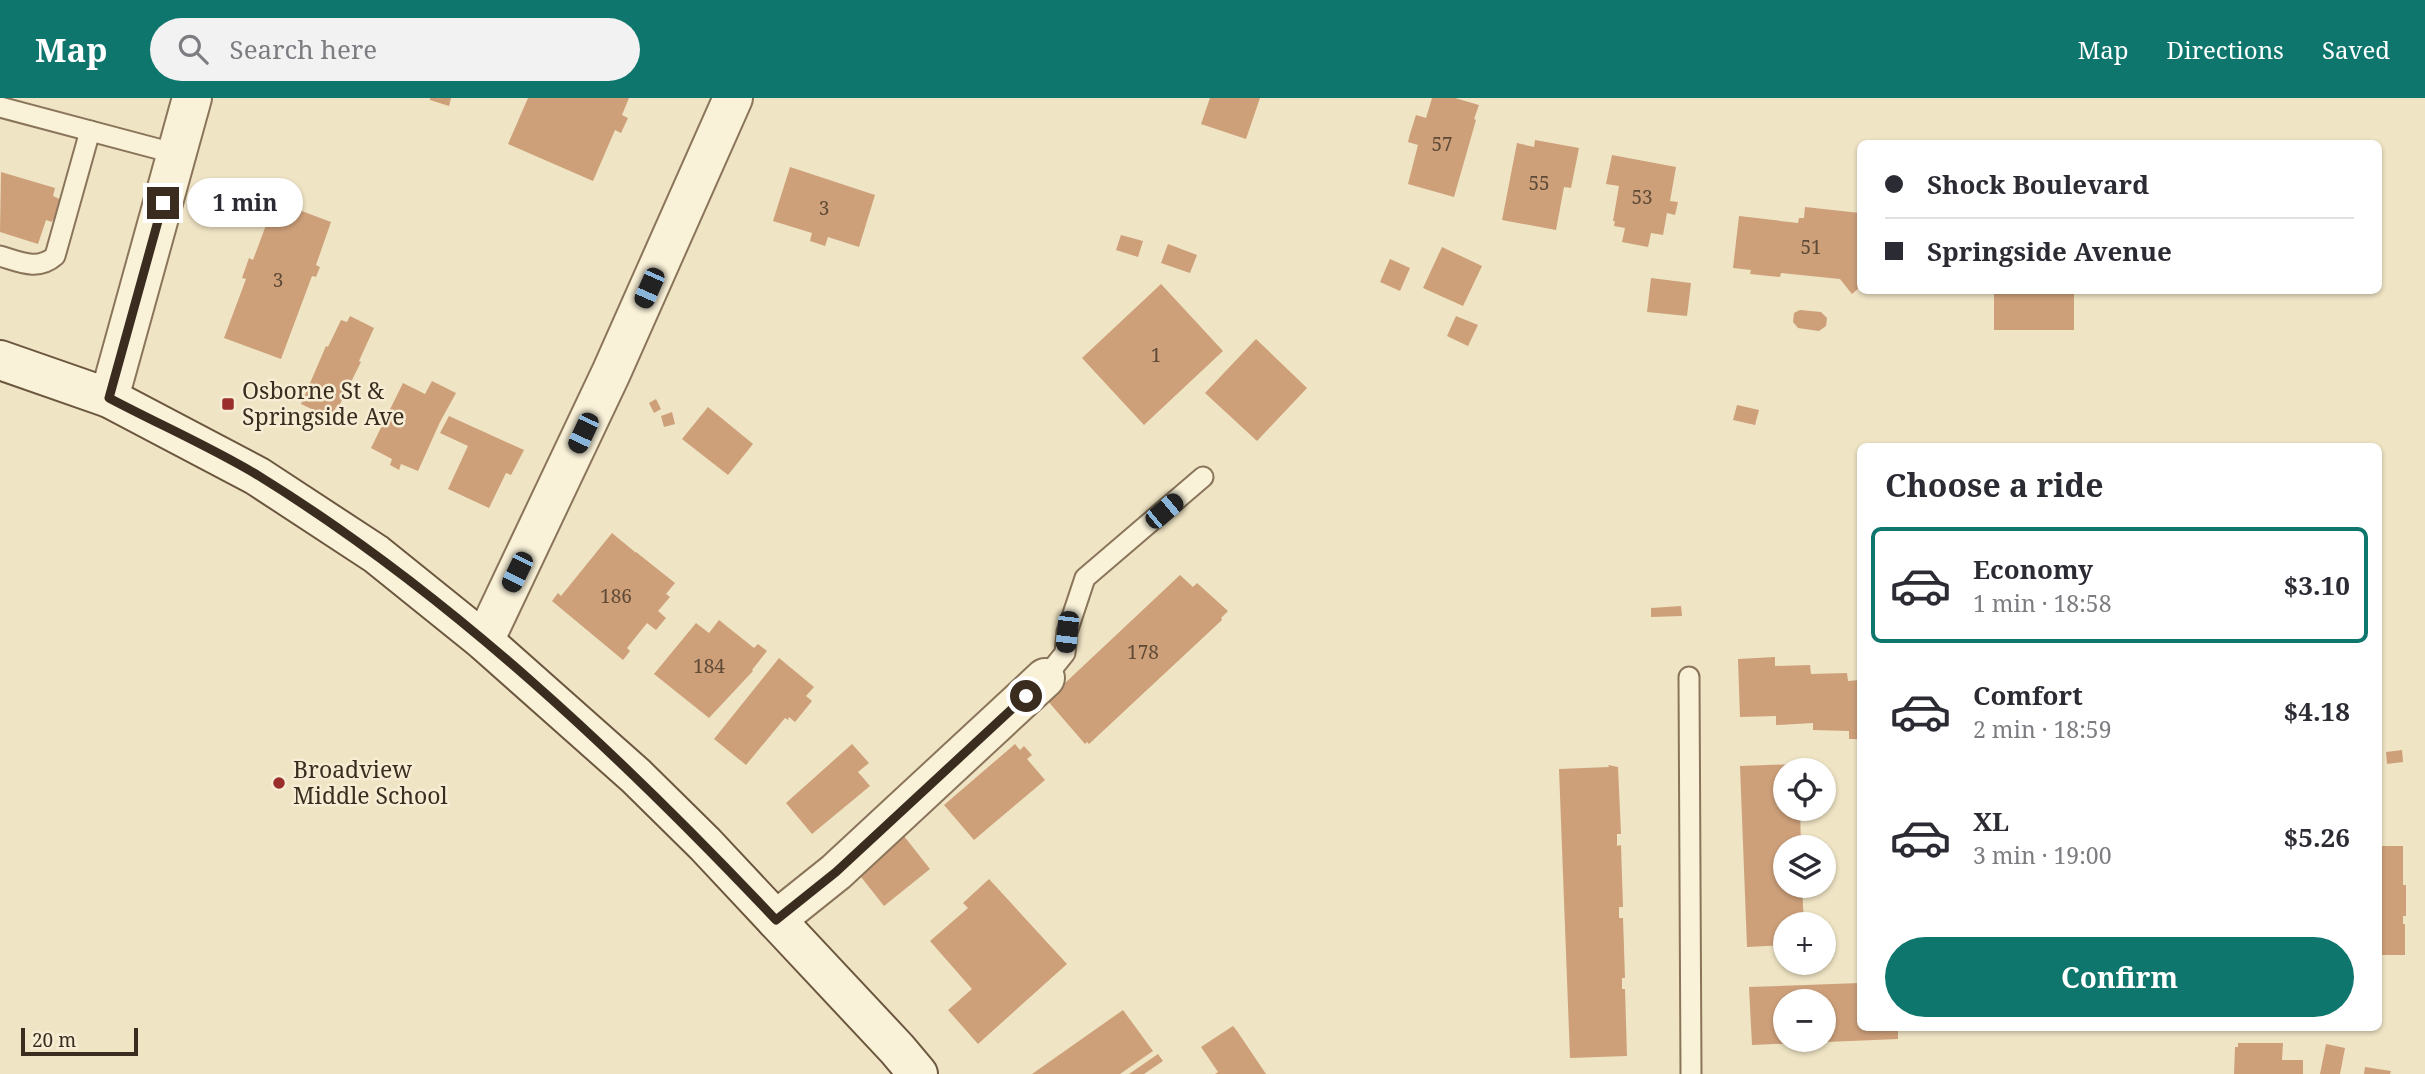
<!DOCTYPE html>
<html lang="en">
<head>
<meta charset="utf-8">
<style>
  :root { --surface:#fff; --page:#f2f2f3; --text:#2b2b33; --muted:#7c7c81; --line:#e1e1e2; --accent:#0f766e }
  body { margin:0; font-family:"Noto Serif",serif; background:var(--page); color:var(--text); height:100vh; display:flex; flex-direction:column; font-size:26px; white-space:nowrap }
  * { box-sizing:border-box; margin:0 }
  p { font-size:23px; color:var(--muted) }
  .icon { flex:none; width:38px; height:38px; fill:none; stroke:currentColor; stroke-width:2; stroke-linecap:round; stroke-linejoin:round }
  .map { position:relative; flex:1; overflow:hidden }
  .drawer { position:absolute; left:1857px; top:345px; width:525px; height:588px; display:flex; flex-direction:column; background:var(--surface); border-radius:10px; box-shadow:0 2px 5px #0004 }
  .drawer>* { flex:none }
  .guide { position:absolute; left:1857px; top:42px; width:525px; height:154px; border-radius:10px; box-shadow:0 2px 5px #0004; display:grid; align-content:center; height:154px; padding:0 28px; background:var(--surface) }
  .fabs { position:absolute; left:1773px; top:660px; display:grid; gap:14px }
  .fabs a { display:grid; place-items:center; width:63px; height:63px; border-radius:50%; background:var(--surface); box-shadow:0 2px 5px #0004; font-size:35px }
  .scale { position:absolute; left:21px; bottom:18px; width:117px; box-sizing:border-box; padding-left:7px; border:4px solid #3a2d1f; border-top:0; font-size:19px; line-height:24px; white-space:nowrap; color:#3a2d1f; -webkit-text-stroke:5px #f6edd4; paint-order:stroke }
  .end { position:absolute; width:32px; height:32px; margin:-16px; border:9px solid #3a2d1f; background:#fff; box-shadow:0 0 0 4px #fff }
  .from { border-radius:50% }
  .bubble { position:absolute; height:49px; border-radius:24px; background:var(--surface); box-shadow:0 2px 5px #0004; font-size:23px; font-weight:700; line-height:49px; text-align:center }
  .car { position:absolute; width:21px; height:42px; margin:-21px -10px; border-radius:9px; box-shadow:0 0 5px 2px #0007; background:linear-gradient(#222 24%,#8ab4d8 0 40%,#222 0 76%,#8ab4d8 0 86%,#222 0) }
  .guide b { display:flex; align-items:center; gap:24px; height:66px; font-size:26px }
  .guide b+b { border-top:2px solid var(--line) }
  .guide i { width:18px; height:18px; background:var(--text) }
  ul { padding:0; list-style:none }
  li { display:flex; align-items:center; gap:21px; height:116px; margin:0 14px 10px; padding:0 14px; border:4px solid transparent; border-radius:10px }
  li div { flex:1 }
  li b { display:block; font-size:26px }
  li em { font-style:normal; font-weight:700 }
  li.on { border-color:var(--accent) }
  li>.icon { width:63px; height:63px; stroke-width:1.5 }
  h2 { padding:0 28px; font-size:32px; line-height:84px }
  .cta { display:flex; gap:14px; margin-top:auto; padding:14px 28px }
  .cta a { flex:1; height:80px; border-radius:42px; background:var(--accent); color:#fff; font-size:28px; font-weight:700; line-height:80px; text-align:center }
  header { display:flex; align-items:center; gap:42px; box-sizing:border-box; height:98px; padding:0 35px; background:var(--accent); color:#fff }
  header strong { font-size:33px }
  nav { display:flex; gap:38px; margin-inline-start:auto; font-size:24px }
  .search { width:490px; height:63px; background:var(--page); display:flex; align-items:center; gap:18px; box-sizing:border-box; padding:0 24px; border-radius:38px; color:var(--muted); font-size:26px }
  .map>svg:first-child { display:block }
</style>
</head>
<body>
<header>
<strong>Map</strong>
<div class="search"><svg class="icon" aria-label="search" viewBox="0 0 24 24"><circle cx="10" cy="10" r="6"/><path d="M15 15l6 6"/></svg>Search here</div>
<nav><a>Map</a><a>Directions</a><a>Saved</a></nav>
</header>
<div class="map">
<svg width="2425" height="976" viewBox="0 0 2425 976">
  <rect width="100%" height="100%" fill="#efe4c4"/>
  <g fill="#cda07a" fill-rule="evenodd">
    <path d="M 430,0 L 451,0 L 449,8 L 430,2 Z"/>
    <path d="M 528,0 L 629,0 L 622,17 L 628,20 L 621,35 L 615,32 L 593,83 L 508,46 Z"/>
    <path d="M 1210,0 L 1260,0 L 1246,41 L 1201,26 Z"/>
    <path d="M 1432,0 L 1455,0 L 1479,7 L 1474,21 L 1476,22 L 1454,99 L 1408,86 L 1418,47 L 1408,44 L 1410,36 L 1416,17 L 1426,20 Z"/>
    <path d="M 1535,42 L 1579,50 L 1571,90 L 1564,89 L 1556,132 L 1502,122 L 1517,45 L 1534,49 Z"/>
    <path d="M 1612,57 L 1676,69 L 1670,103 L 1678,104 L 1675,117 L 1667,115 L 1663,137 L 1651,135 L 1648,149 L 1622,144 L 1625,130 L 1614,128 L 1615,123 L 1613,123 L 1619,88 L 1606,86 Z"/>
    <path d="M 790,69 L 875,97 L 859,149 L 828,139 L 825,148 L 810,143 L 812,135 L 773,123 Z"/>
    <path d="M 1,74 L 55,90 L 53,98 L 66,104 L 60,124 L 53,121 L 52,124 L 46,122 L 38,146 L 0,134 Z"/>
    <path d="M 275,103 L 331,124 L 316,167 L 320,169 L 316,179 L 312,178 L 281,261 L 224,240 L 246,181 L 242,180 L 249,160 L 253,162 Z"/>
    <path d="M 1805,109 L 1860,115 L 1860,189 L 1852,196 L 1840,181 L 1781,175 L 1780,179 L 1769,178 L 1750,176 L 1751,172 L 1733,170 L 1739,118 L 1798,125 L 1799,120 L 1804,120 Z"/>
    <path d="M 1121,137 L 1143,143 L 1138,159 L 1116,152 Z"/>
    <path d="M 1168,146 L 1197,157 L 1190,175 L 1161,165 Z"/>
    <path d="M 1442,149 L 1482,168 L 1463,208 L 1423,190 Z"/>
    <path d="M 1390,161 L 1410,170 L 1400,193 L 1380,184 Z"/>
    <path d="M 1651,180 L 1691,185 L 1687,218 L 1647,214 Z"/>
    <path d="M 1161,186 L 1223,253 L 1144,327 L 1082,260 Z"/>
    <rect x="1994" y="192" width="80" height="40"/>
    <path d="M 1800,212 L 1821,214 L 1827,220 L 1826,228 L 1819,233 L 1798,230 L 1793,224 L 1794,215 Z"/>
    <path d="M 350,218 L 374,230 L 359,263 L 361,264 L 338,310 L 336,309 L 331,320 L 301,306 L 326,248 L 328,249 L 341,222 L 347,224 Z"/>
    <path d="M 1456,218 L 1478,227 L 1468,248 L 1447,238 Z"/>
    <path d="M 1256,241 L 1307,290 L 1257,343 L 1205,295 Z"/>
    <path d="M 432,283 L 456,295 L 440,324 L 418,373 L 401,366 L 399,372 L 390,367 L 392,361 L 371,350 L 403,285 L 425,296 Z"/>
    <path d="M 656,301 L 661,311 L 654,315 L 649,305 Z"/>
    <path d="M 1737,307 L 1759,312 L 1755,327 L 1733,322 Z"/>
    <path d="M 708,309 L 753,346 L 728,377 L 682,341 Z"/>
    <path d="M 672,314 L 675,326 L 664,329 L 661,318 Z"/>
    <path d="M 449,318 L 524,352 L 511,377 L 506,375 L 489,410 L 448,391 L 468,348 L 440,335 Z"/>
    <path d="M 612,435 L 635,454 L 633,455 L 636,454 L 675,485 L 666,496 L 670,499 L 658,513 L 666,520 L 656,532 L 647,525 L 627,550 L 630,553 L 623,562 L 552,503 L 558,495 L 561,498 Z"/>
    <path d="M 1180,477 L 1193,489 L 1197,485 L 1228,513 L 1221,520 L 1222,522 L 1089,646 L 1087,644 L 1085,646 L 1047,602 Z"/>
    <path d="M 1681,508 L 1682,518 L 1651,519 L 1651,510 Z"/>
    <path d="M 719,522 L 754,550 L 758,546 L 767,553 L 752,572 L 753,573 L 709,620 L 654,576 L 696,525 L 709,535 Z"/>
    <path d="M 1775,559 L 1775,568 L 1810,567 L 1811,576 L 1847,575 L 1848,583 L 1860,582 L 1860,641 L 1849,641 L 1849,633 L 1813,632 L 1813,625 L 1776,627 L 1776,618 L 1740,619 L 1738,561 Z"/>
    <path d="M 779,560 L 814,589 L 806,598 L 812,603 L 795,624 L 789,619 L 788,622 L 785,620 L 746,667 L 714,641 Z"/>
    <path d="M 852,646 L 869,665 L 858,674 L 870,688 L 812,736 L 786,705 Z"/>
    <path d="M 1015,646 L 1020,652 L 1024,648 L 1032,657 L 1027,661 L 1045,682 L 974,742 L 944,707 Z"/>
    <path d="M 2402,652 L 2403,664 L 2387,666 L 2386,654 Z"/>
    <path d="M 1798,666 L 1798,672 L 1785,672 L 1785,710 L 1800,710 L 1801,749 L 1785,749 L 1785,788 L 1802,788 L 1804,826 L 1785,826 L 1785,847 L 1747,849 L 1740,668 Z"/>
    <path d="M 1608,667 L 1618,669 L 1621,736 L 1617,736 L 1617,748 L 1621,747 L 1623,809 L 1619,809 L 1619,820 L 1623,820 L 1625,880 L 1622,880 L 1622,891 L 1625,891 L 1627,958 L 1570,960 L 1559,671 L 1609,669 Z"/>
    <path d="M 900,733 L 930,771 L 884,808 L 854,770 Z"/>
    <path d="M 2378,748 L 2403,748 L 2403,787 L 2406,787 L 2406,818 L 2403,818 L 2403,826 L 2405,826 L 2405,857 L 2378,857 Z"/>
    <path d="M 989,781 L 1067,866 L 978,946 L 948,912 L 972,891 L 930,843 L 968,810 L 963,805 Z"/>
    <path d="M 1860,885 L 1860,929 L 1898,929 L 1898,941 L 1752,947 L 1749,889 ZM 1785,903 L 1824,903 L 1824,942 L 1785,942 Z"/>
    <path d="M 1123,912 L 1153,953 L 1120,976 L 1032,976 Z"/>
    <path d="M 1233,928 L 1237,933 L 1266,976 L 1215,976 L 1218,974 L 1201,949 Z"/>
    <path d="M 2238,945 L 2283,945 L 2282,962 L 2303,962 L 2303,976 L 2234,976 L 2235,949 L 2238,949 Z"/>
    <path d="M 2326,946 L 2345,950 L 2340,976 L 2320,976 Z"/>
    <path d="M 1158,956 L 1163,963 L 1144,976 L 1129,976 Z"/>
    <path d="M 2365,969 L 2391,973 L 2390,976 L 2364,976 Z"/>
  </g>
  <g fill="none" stroke-linecap="round" stroke-linejoin="round">
    <g stroke="#8a755a" stroke-width="23">
      <g id="lane">
        <path d="M 0,9 L 177,56"/>
        <path d="M 0,158 C 20,164 38,173 55,158 L 90,33"/>
        <path d="M 1689,579 L 1691,976"/>
        <path d="M 1045,580 L 1065,555 L 1067,534 L 1085,480 L 1203,379"/>
      </g>
    </g>
    <g stroke="#8a755a" stroke-width="42">
      <g id="street">
        <path d="M 109,300 L 192,0"/>
        <path d="M 484,543 L 611,275 L 733,0"/>
        <path d="M 776,822 L 836,774 L 1045,580"/>
      </g>
    </g>
    <g stroke="#6b563e" stroke-width="42">
      <path id="secondary" d="M 0,262 L 109,300 L 257,378 L 376,456 L 484,543 L 636,678 L 705,746 L 897,951 L 918,976"/>
    </g>
    <use href="#lane" stroke="#f9f1d8" stroke-width="19"/>
    <use href="#street" stroke="#f9f1d8" stroke-width="38"/>
    <use href="#secondary" stroke="#f9f1d8" stroke-width="38"/>
  </g>
  <g fill="none" stroke-linecap="round" stroke-linejoin="round">
    <path stroke="#3a2d1f" stroke-width="9" d="M 163,105 L 109,300 C 158,326 211,349 259,378 C 450,496 622,659 776,822 L 836,774 L 1026,598"/>
  </g>
  <g fill="#992e2a" stroke="#f6edd4" stroke-width="2.5">
    <rect x="221" y="299" width="14" height="14" rx="3.5"/>
    <circle cx="279" cy="685" r="7"/>
  </g>
  <g text-anchor="middle" stroke-width="5" stroke-linejoin="round" paint-order="stroke">
    <g font-size="19" fill="#5f4a36">
      <text x="1442" y="53">57</text>
      <text x="1539" y="92">55</text>
      <text x="1642" y="106">53</text>
      <text x="824" y="117">3</text>
      <text x="1811" y="156">51</text>
      <text x="278" y="189">3</text>
      <text x="1156" y="264">1</text>
      <text x="616" y="505">186</text>
      <text x="1143" y="561">178</text>
      <text x="709" y="575">184</text>
    </g>
    <g font-size="23" fill="#3a2d1f" stroke="#f6edd4" text-anchor="start">
      <text x="242" y="301">Osborne St &amp;<tspan x="242" dy="26">Springside Ave</tspan></text>
      <text x="293" y="680">Broadview<tspan x="293" dy="26">Middle School</tspan></text>
    </g>
  </g>
</svg>
<div class="fabs">
<a><svg class="icon" aria-label="locate" viewBox="0 0 24 24"><circle cx="12" cy="12" r="6"/><path d="M12 2v4M12 18v4M2 12h4M18 12h4"/></svg></a>
<a><svg class="icon" aria-label="layers" viewBox="0 0 24 24"><path d="M12 4l9 5-9 5-9-5zM3 14l9 5 9-5"/></svg></a>
<a>+</a>
<a>−</a>
</div>
<div class="scale">20 m</div>
<i class="end from" style="left:1026px;top:598px"></i>
<i class="end" style="left:163px;top:105px"></i>
<div class="bubble" style="left:187px;top:80px;width:116px">1 min</div>
<i class="car" style="left:649px;top:190px;rotate:204deg"></i>
<i class="car" style="left:583px;top:335px;rotate:205deg"></i>
<i class="car" style="left:1164px;top:413px;rotate:50deg"></i>
<i class="car" style="left:517px;top:474px;rotate:206deg"></i>
<i class="car" style="left:1067px;top:534px;rotate:186deg"></i>
<div class="guide">
<b><i class="from"></i>Shock Boulevard</b>
<b><i></i>Springside Avenue</b>
</div>
<section class="drawer">
<h2>Choose a ride</h2>
<ul>
<li class="on"><svg class="icon" aria-label="car" viewBox="0 0 24 24"><path d="M5 17H2v-5l4-1 3-4h7l3 4 3 1v5h-3M9 17h6M6 11h13"/><circle cx="7" cy="17" r="2"/><circle cx="17" cy="17" r="2"/></svg><div><b>Economy</b><p>1 min · 18:58</p></div><em>$3.10</em></li>
<li><svg class="icon" aria-label="car" viewBox="0 0 24 24"><path d="M5 17H2v-5l4-1 3-4h7l3 4 3 1v5h-3M9 17h6M6 11h13"/><circle cx="7" cy="17" r="2"/><circle cx="17" cy="17" r="2"/></svg><div><b>Comfort</b><p>2 min · 18:59</p></div><em>$4.18</em></li>
<li><svg class="icon" aria-label="car" viewBox="0 0 24 24"><path d="M5 17H2v-5l4-1 3-4h7l3 4 3 1v5h-3M9 17h6M6 11h13"/><circle cx="7" cy="17" r="2"/><circle cx="17" cy="17" r="2"/></svg><div><b>XL</b><p>3 min · 19:00</p></div><em>$5.26</em></li>
</ul>
<div class="cta"><a>Confirm</a></div>
</section>
</div>
</body>
</html>
